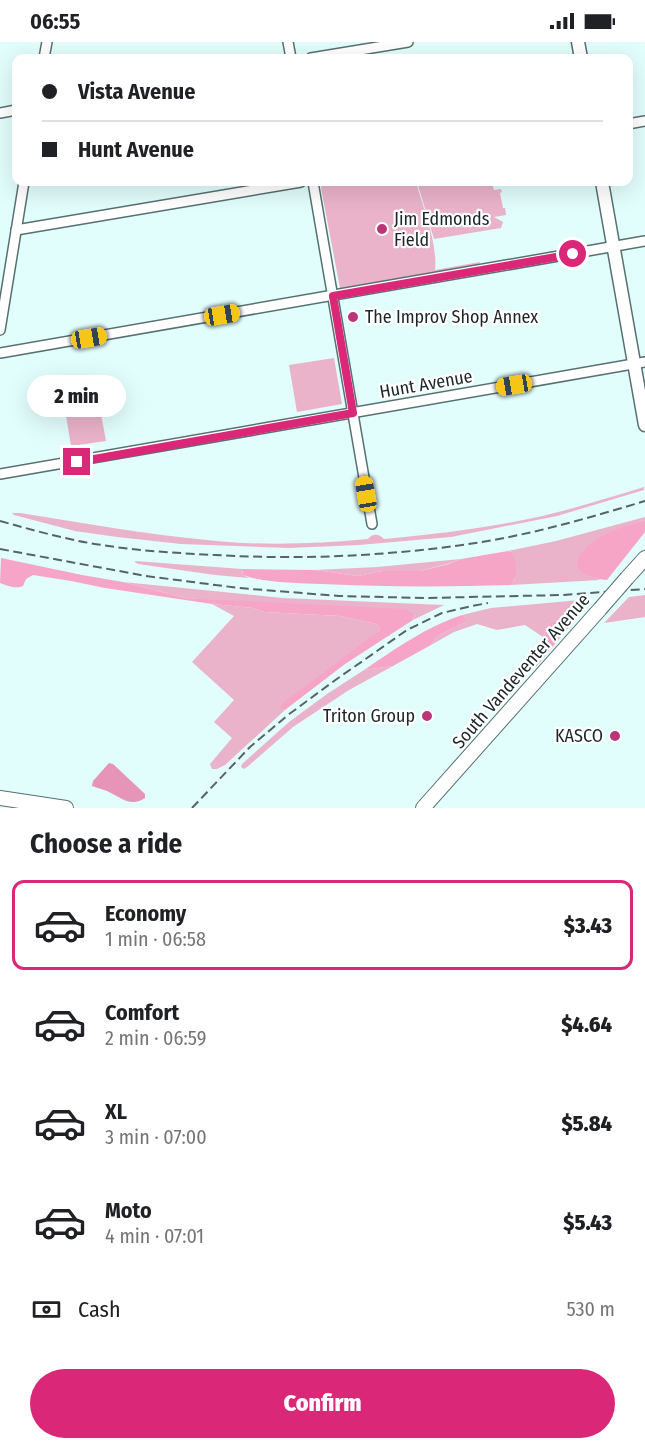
<!DOCTYPE html>
<html lang="en">
<head>
<meta charset="utf-8">
<style>
  :root { --surface:#fff; --page:#f6f6f6; --text:#202124; --muted:#757577; --line:#e0e0e0; --accent:#db2777 }
  body { margin:0; font-family:"Fira Sans Condensed",sans-serif; background:var(--page); color:var(--text); height:100vh; display:flex; flex-direction:column; font-size:22px; white-space:nowrap }
  * { box-sizing:border-box; margin:0 }
  p { font-size:20px; color:var(--muted) }
  .icon { flex:none; width:33px; height:33px; fill:none; stroke:currentColor; stroke-width:2; stroke-linecap:round; stroke-linejoin:round }
  .map { position:relative; height:766px; overflow:hidden }
  .panel { display:flex; flex-direction:column; background:var(--surface); flex:1 }
  .panel>* { flex:none }
  .top-card { position:absolute; left:12px; top:12px; width:621px; height:132px; border-radius:12px; box-shadow:0 6px 24px #0002; display:grid; align-content:center; height:132px; padding:0 30px; background:var(--surface) }
  .end { position:absolute; width:27px; height:27px; margin:-14px; border:8px solid #db2777; background:#fff; box-shadow:0 0 0 3px #fff }
  .from { border-radius:50% }
  .bubble { position:absolute; height:42px; border-radius:21px; background:var(--surface); box-shadow:0 6px 24px #0002; font-size:20px; font-weight:800; line-height:42px; text-align:center }
  .car { position:absolute; width:18px; height:36px; margin:-18px -9px; border-radius:8px; box-shadow:0 0 4px 2px #0007; background:linear-gradient(#f5c518 24%,#345 0 40%,#f5c518 0 76%,#345 0 86%,#f5c518 0) }
  .top-card b { display:flex; align-items:center; gap:21px; height:57px; font-size:22px }
  .top-card b+b { border-top:2px solid var(--line) }
  .top-card i { width:15px; height:15px; background:var(--text) }
  ul { padding:0; list-style:none }
  li { display:flex; align-items:center; gap:18px; height:90px; margin:0 12px 9px; padding:0 18px; border:3px solid transparent; border-radius:12px }
  li div { flex:1 }
  li b { display:block; font-size:22px }
  li em { font-style:normal; font-weight:800 }
  li.current { border-color:var(--accent) }
  li>.icon { width:54px; height:54px; stroke-width:1.5 }
  h2 { padding:0 30px; font-size:27px; line-height:72px }
  .pay { display:flex; align-items:center; gap:15px; height:66px; padding:0 30px; font-size:22px }
  .pay p { margin-inline-start:auto }
  .primary-button { display:flex; gap:12px; margin-top:auto; padding:12px 30px }
  .primary-button a { flex:1; height:69px; border-radius:36px; background:var(--accent); color:#fff; font-size:24px; font-weight:800; line-height:69px; text-align:center }
  .status { display:flex; justify-content:space-between; align-items:center; height:42px; padding:0 30px; background:var(--surface); direction:ltr }
  .status svg { height:16px; fill:currentColor }
  .map>svg:first-child { display:block }
</style>
</head>
<body>
<div class="status"><b>06:55</b><svg viewBox="0 0 49 12"><path d="M0 12V9h3v3zM5 12V6h3v6zM10 12V3h3v9zM15 12V0h3v12zM26 1h20v11H26zM47 4h2v5h-2z"/></svg></div>
<div class="map">
<svg width="645" height="766" viewBox="0 0 645 766">
  <rect width="100%" height="100%" fill="#e1fdfc"/>
  <g fill="#eab3c9">
    <path d="M 328,140 L 416,140 C 423,165 438,203 435,228 L 480,220 L 479,223 L 342,247 L 340,246 L 321,146 L 322,141 Z"/>
    <path d="M 417,140 L 492,140 L 494,148 L 501,147 L 502,150 L 500,151 L 503,166 L 505,166 L 506,173 L 494,175 L 503,180 L 501,186 L 434,197 Z"/>
    <path d="M 334,316 L 342,362 L 297,370 L 289,323 Z"/>
    <path d="M 99,361 L 106,399 L 71,404 L 65,367 Z"/>
    <path d="M 644,445 L 644,448 L 557,474 L 451,495 L 359,503 L 289,506 L 181,502 L 117,495 L 75,489 L 14,473 L 12,471 L 20,471 C 82,481 144,492 207,498 C 260,504 314,502 368,497 C 373,491 379,492 384,497 C 428,493 471,488 513,480 C 558,472 601,458 644,445 Z"/>
    <path d="M 645,475 L 645,478 L 604,493 L 583,509 L 585,531 L 600,538 L 511,543 L 515,536 L 512,510 L 508,509 L 556,499 Z"/>
    <path d="M 461,517 L 451,521 L 420,529 L 382,529 L 358,534 L 315,528 L 377,525 Z"/>
    <path d="M 135,519 L 242,527 L 243,533 L 249,536 L 215,533 L 138,522 L 135,520 Z"/>
    <path d="M 123,540 L 283,556 L 444,563 L 413,578 L 415,572 L 185,556 Z"/>
    <path d="M 645,553 L 645,575 L 604,581 L 629,555 Z"/>
    <path d="M 591,557 L 580,572 L 550,580 L 543,595 L 525,583 L 497,588 L 477,582 L 454,590 L 431,603 L 436,595 L 465,580 L 465,575 L 462,573 L 491,566 Z"/>
    <path d="M 212,562 L 253,566 L 264,570 L 340,574 L 376,582 L 380,585 L 380,588 L 282,667 L 285,668 L 225,723 L 217,727 L 212,727 L 210,722 L 232,696 L 214,680 L 234,658 L 192,620 L 234,574 Z"/>
    <path d="M 393,624 L 349,648 L 293,685 L 247,725 L 244,727 L 241,725 L 242,722 L 289,680 L 327,652 L 364,628 Z"/>
  </g>
  <g fill="#f7a5c7">
    <path d="M 645,478 L 645,490 L 607,538 C 599,538 586,534 580,528 C 569,516 594,498 604,493 C 616,486 632,483 645,478 Z"/>
    <path d="M 508,509 L 512,510 C 517,523 519,531 511,543 C 447,545 384,545 321,542 C 298,541 264,541 243,533 L 242,527 L 315,528 L 358,534 L 382,529 L 420,529 L 449,522 L 461,517 Z"/>
    <path d="M 1,516 L 82,533 L 123,540 L 185,556 L 405,567 L 415,572 L 413,578 L 345,622 L 285,668 L 282,667 L 281,664 L 284,660 L 380,588 L 380,585 L 376,582 L 340,574 L 264,570 L 253,566 L 212,562 L 105,546 L 71,539 L 33,533 L 26,537 L 23,544 C 17,547 7,544 0,541 Z"/>
    <path d="M 580,572 L 536,625 L 527,617 L 540,602 L 550,580 Z"/>
    <path d="M 462,573 L 465,575 L 465,580 L 436,595 L 431,603 L 393,624 L 364,628 C 397,606 424,586 462,573 Z"/>
  </g>
  <path fill="#e695b7" d="M 109,721 L 113,722 L 145,752 L 145,756 C 131,766 120,755 107,749 C 102,747 97,746 92,744 L 93,739 Z"/>
  <g fill="none" stroke-linecap="round" stroke-linejoin="round">
    <g stroke="#58706f" stroke-width="12">
      <g id="minor">
        <path d="M 288,0 L 291,16"/>
        <path d="M 44,16 L 47,0"/>
        <path d="M 311,16 L 408,0"/>
        <path d="M 0,71 L 16,68"/>
        <path d="M 628,82 L 645,79"/>
        <path d="M 313,140 L 372,482"/>
        <path d="M 16,188 L 301,140"/>
        <path d="M 0,288 L 24,140"/>
        <path d="M 0,311 L 645,199"/>
        <path d="M 0,432 L 645,320"/>
      </g>
    </g>
    <g stroke="#58706f" stroke-width="15">
      <g id="tertiary">
        <path d="M 578,0 L 581,16"/>
        <path d="M 602,140 L 645,383"/>
      </g>
    </g>
    <g stroke="#58706f" stroke-width="16">
      <g id="secondary">
        <path d="M 627,536 L 645,516"/>
        <path d="M 0,756 L 66,766"/>
        <path d="M 423,766 L 600,567"/>
      </g>
    </g>
    <use href="#minor" stroke="#fff" stroke-width="9"/>
    <use href="#tertiary" stroke="#fff" stroke-width="12"/>
    <use href="#secondary" stroke="#fff" stroke-width="14"/>
    <g stroke="#556464" stroke-width="2" stroke-dasharray="9 4.5" stroke-linecap="butt">
      <path d="M 0,479 C 33,488 67,498 102,503 C 139,509 177,511 215,513 C 304,518 393,514 482,500 C 537,491 592,475 645,459"/>
      <path d="M 0,507 L 146,534 L 239,546 L 339,554 L 425,556 L 563,553 L 645,547"/>
      <path d="M 192,766 L 250,705 L 288,673 L 334,639 L 407,588 L 442,571 L 472,564 L 488,561"/>
    </g>
    <g stroke="#58706f" stroke-width="16" stroke-linecap="butt">
      <path id="secondary-bridge" d="M 600,567 L 627,536"/>
    </g>
    <use href="#secondary-bridge" stroke="#fff" stroke-width="14"/>
  </g>
  <g fill="none" stroke-linecap="round" stroke-linejoin="round">
    <path stroke="#db2777" stroke-width="8" d="M 77,420 L 353,371 L 333,254 L 573,212"/>
  </g>
  <g fill="#ba3579" stroke="#fff" stroke-width="2">
    <circle cx="382" cy="187" r="6"/>
    <circle cx="353" cy="275" r="6"/>
    <circle cx="427" cy="674" r="6"/>
    <circle cx="615" cy="694" r="6"/>
  </g>
  <g text-anchor="middle" stroke-width="4.5" stroke-linejoin="round" paint-order="stroke">
    <g font-size="18" fill="#1c2626" stroke="#fff" text-anchor="start">
      <text x="394" y="183">Jim Edmonds<tspan x="394" dy="21">Field</tspan></text>
      <text x="365" y="281">The Improv Shop Annex</text>
      <text x="415" y="680" text-anchor="end">Triton Group</text>
      <text x="603" y="700" text-anchor="end">KASCO</text>
    </g>
    <g font-size="18" fill="#1c2626" stroke="#fff">
      <text transform="translate(426 342) rotate(-10)" y="6">Hunt Avenue</text>
      <text transform="translate(521 629) rotate(-49)" y="6">South Vandeventer Avenue</text>
    </g>
  </g>
</svg>
<i class="end from" style="left:573px;top:212px"></i>
<i class="end" style="left:77px;top:420px"></i>
<div class="bubble" style="left:27px;top:333px;width:99px">2 min</div>
<i class="car" style="left:222px;top:273px;rotate:80deg"></i>
<i class="car" style="left:89px;top:296px;rotate:80deg"></i>
<i class="car" style="left:514px;top:343px;rotate:260deg"></i>
<i class="car" style="left:366px;top:452px;rotate:350deg"></i>
<div class="top-card">
<b><i class="from"></i>Vista Avenue</b>
<b><i></i>Hunt Avenue</b>
</div>
</div>
<section class="panel">
<h2>Choose a ride</h2>
<ul>
<li class="current"><svg class="icon" aria-label="car" viewBox="0 0 24 24"><path d="M5 17H2v-5l4-1 3-4h7l3 4 3 1v5h-3M9 17h6M6 11h13"/><circle cx="7" cy="17" r="2"/><circle cx="17" cy="17" r="2"/></svg><div><b>Economy</b><p>1 min · 06:58</p></div><em>$3.43</em></li>
<li><svg class="icon" aria-label="car" viewBox="0 0 24 24"><path d="M5 17H2v-5l4-1 3-4h7l3 4 3 1v5h-3M9 17h6M6 11h13"/><circle cx="7" cy="17" r="2"/><circle cx="17" cy="17" r="2"/></svg><div><b>Comfort</b><p>2 min · 06:59</p></div><em>$4.64</em></li>
<li><svg class="icon" aria-label="car" viewBox="0 0 24 24"><path d="M5 17H2v-5l4-1 3-4h7l3 4 3 1v5h-3M9 17h6M6 11h13"/><circle cx="7" cy="17" r="2"/><circle cx="17" cy="17" r="2"/></svg><div><b>XL</b><p>3 min · 07:00</p></div><em>$5.84</em></li>
<li><svg class="icon" aria-label="car" viewBox="0 0 24 24"><path d="M5 17H2v-5l4-1 3-4h7l3 4 3 1v5h-3M9 17h6M6 11h13"/><circle cx="7" cy="17" r="2"/><circle cx="17" cy="17" r="2"/></svg><div><b>Moto</b><p>4 min · 07:01</p></div><em>$5.43</em></li>
</ul>
<div class="pay"><svg class="icon" aria-label="cash" viewBox="0 0 24 24"><path d="M3 7h18v10H3z"/><circle cx="12" cy="12" r="2"/></svg>Cash<p>530 m</p></div>
<div class="primary-button"><a>Confirm</a></div>
</section>
</body>
</html>
